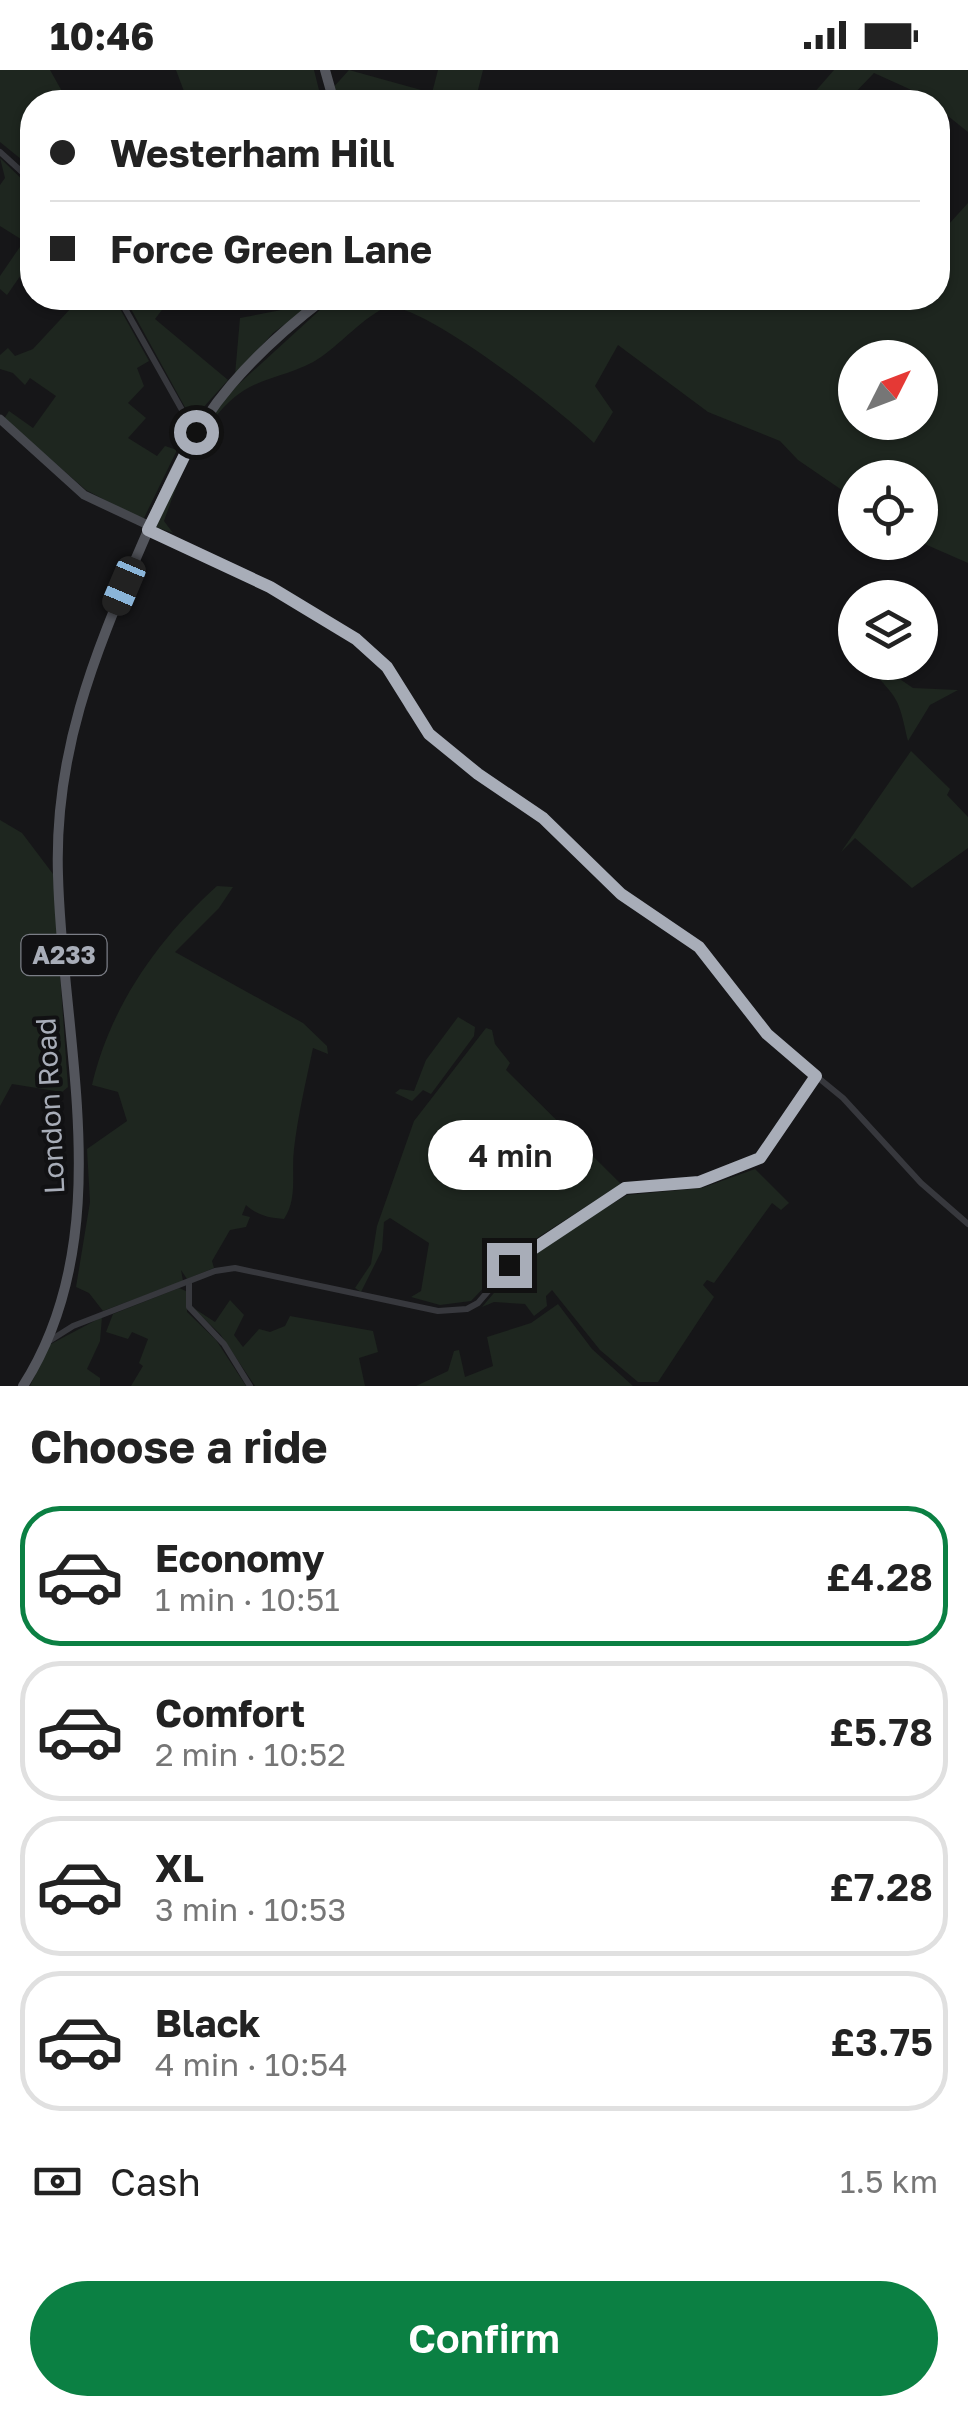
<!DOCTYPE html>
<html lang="en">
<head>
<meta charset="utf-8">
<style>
  :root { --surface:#fff; --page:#f2f2f2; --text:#222; --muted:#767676; --line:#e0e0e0; --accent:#0b8043 }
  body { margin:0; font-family:"Golos Text",sans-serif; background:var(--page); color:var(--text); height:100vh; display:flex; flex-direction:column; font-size:38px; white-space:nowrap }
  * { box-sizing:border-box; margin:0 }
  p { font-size:32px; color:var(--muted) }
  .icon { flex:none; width:55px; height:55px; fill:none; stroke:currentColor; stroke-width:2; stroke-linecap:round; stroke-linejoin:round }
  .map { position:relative; height:1316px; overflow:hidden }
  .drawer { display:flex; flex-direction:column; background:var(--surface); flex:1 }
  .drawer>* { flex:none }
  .top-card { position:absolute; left:20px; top:20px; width:930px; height:220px; border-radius:40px; box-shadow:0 2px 8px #0004; display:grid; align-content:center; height:220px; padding:0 30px; background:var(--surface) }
  .needle { width:65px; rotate:48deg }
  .fabs { position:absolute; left:838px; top:270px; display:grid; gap:20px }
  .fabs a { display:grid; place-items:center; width:100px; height:100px; border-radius:50%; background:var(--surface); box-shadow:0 2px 8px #0004; font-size:50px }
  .end { position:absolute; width:45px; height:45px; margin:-22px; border:12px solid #a8adb8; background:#111; box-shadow:0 0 0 5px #111 }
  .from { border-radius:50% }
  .bubble { position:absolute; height:70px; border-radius:35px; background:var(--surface); box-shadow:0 2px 8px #0004; font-size:32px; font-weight:600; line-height:70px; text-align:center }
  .car { position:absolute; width:30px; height:60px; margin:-30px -15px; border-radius:12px; box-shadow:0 0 8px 2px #0007; background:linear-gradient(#222 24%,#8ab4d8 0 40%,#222 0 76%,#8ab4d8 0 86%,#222 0) }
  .top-card b { display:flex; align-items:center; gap:35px; height:95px; font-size:38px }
  .top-card b+b { border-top:2px solid var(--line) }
  .top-card i { width:25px; height:25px; background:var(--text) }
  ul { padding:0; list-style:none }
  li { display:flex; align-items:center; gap:30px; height:140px; margin:0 20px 15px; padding:0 10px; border:5px solid var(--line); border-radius:40px }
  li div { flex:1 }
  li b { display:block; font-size:38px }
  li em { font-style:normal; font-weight:600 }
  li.on { border-color:var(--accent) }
  li>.icon { width:90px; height:90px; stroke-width:1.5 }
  h2 { padding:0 30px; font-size:45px; line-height:120px }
  .pay { display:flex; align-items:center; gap:25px; height:110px; padding:0 30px; font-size:38px }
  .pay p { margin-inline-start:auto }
  .button { display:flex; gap:20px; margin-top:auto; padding:20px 30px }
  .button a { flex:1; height:115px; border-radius:60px; background:var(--accent); color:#fff; font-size:40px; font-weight:600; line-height:115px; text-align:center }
  .status { display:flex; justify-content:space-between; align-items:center; height:70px; padding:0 50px; background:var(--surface); direction:ltr }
  .status svg { height:28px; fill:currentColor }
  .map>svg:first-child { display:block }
</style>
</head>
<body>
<div class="status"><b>10:46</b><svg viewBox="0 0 49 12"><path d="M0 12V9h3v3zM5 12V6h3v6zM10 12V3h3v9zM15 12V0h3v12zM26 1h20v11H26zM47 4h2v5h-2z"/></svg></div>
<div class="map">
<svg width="968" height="1316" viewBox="0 0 968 1316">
  <rect width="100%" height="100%" fill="#161618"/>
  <g fill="#1e261f" fill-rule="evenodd">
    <path d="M 0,0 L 50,0 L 68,32 L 32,32 L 32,98 L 0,72 Z"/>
    <path d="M 176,0 L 314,0 L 322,32 L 188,32 Z"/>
    <path d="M 349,0 L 432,23 L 438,0 L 483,0 L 475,32 L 338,32 L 332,19 Z"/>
    <path d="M 834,0 L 968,0 L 968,62 L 938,38 L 938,32 L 874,3 L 846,32 L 806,32 Z"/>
    <path d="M 0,88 L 32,119 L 32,189 L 7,225 L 0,219 L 0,206 L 24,171 L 0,156 L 0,115 L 5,108 Z"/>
    <path d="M 968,133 L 968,493 L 920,472 L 920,408 L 855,408 L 855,429 L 798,390 L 780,371 L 708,342 L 618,275 L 595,316 L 613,342 L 594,373 C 560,340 432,239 388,236 C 361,249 344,271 321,287 C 297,304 266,306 243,321 C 203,347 179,408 164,451 L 173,463 L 156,457 L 193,376 L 229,323 L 333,228 L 353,228 L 356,240 L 372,228 L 938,228 L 938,166 ZM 855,288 L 920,288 L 920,352 L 855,352 Z"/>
    <path d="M 64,228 L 114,228 L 149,291 L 137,298 L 144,316 L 128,333 L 146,348 L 128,368 L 157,386 L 165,376 L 177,380 L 143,450 L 86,420 L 4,349 L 9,341 L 33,358 L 56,326 L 30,308 L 25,315 L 13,303 L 0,299 L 0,285 L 8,278 L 15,286 L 33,279 L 72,237 Z"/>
    <path d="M 125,228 L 171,228 L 155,249 L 228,310 L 192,350 Z"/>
    <path d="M 315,228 L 320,228 L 273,263 L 235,305 L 240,248 L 302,236 Z"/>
    <path d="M 876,593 L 913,618 L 958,620 L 930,635 L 908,671 C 898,625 899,631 866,594 Z"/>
    <path d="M 911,681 L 950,719 L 947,725 L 968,747 L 968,778 L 912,818 L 855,768 L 841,782 Z"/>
    <path d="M 0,750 L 22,763 L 53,804 L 68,1017 L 62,1022 L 12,1014 L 0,1036 Z"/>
    <path d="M 217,816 L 233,817 L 219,838 L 175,882 L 303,953 L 327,976 L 328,984 L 313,978 C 306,1011 298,1045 294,1079 C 291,1103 298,1128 284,1149 C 268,1148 257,1145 246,1135 L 242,1145 L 250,1147 L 246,1157 L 230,1160 L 212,1191 L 214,1198 L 187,1209 L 181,1200 L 183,1211 L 103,1241 L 89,1223 L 76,1217 L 90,1132 L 87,1079 L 127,1051 L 118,1022 L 92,1015 C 110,937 158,869 217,816 Z"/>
    <path d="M 458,947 L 475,957 L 474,966 L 431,1024 L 423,1020 L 412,1031 L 395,1023 L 400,1019 L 414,1021 L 426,990 Z"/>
    <path d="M 486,958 L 492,960 L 495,974 L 510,993 L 506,1000 L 621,1114 L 523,1177 L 471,1231 L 440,1235 L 411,1227 L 421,1221 L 429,1173 L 390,1148 L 384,1152 L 382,1180 L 361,1222 L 355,1218 L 371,1194 L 377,1156 L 414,1051 Z"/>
    <path d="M 755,1099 L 789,1133 L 781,1140 L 772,1133 L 714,1213 L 707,1210 L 703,1215 L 714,1227 L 658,1312 L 638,1312 L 600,1280 L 552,1220 L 546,1226 L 547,1236 L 534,1246 L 525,1234 L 494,1232 L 482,1237 L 526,1185 L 627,1125 L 702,1118 Z"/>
    <path d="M 179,1218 L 188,1222 L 187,1242 L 216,1270 L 246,1316 L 131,1316 L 143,1296 L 139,1293 L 148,1269 L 132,1262 L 128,1269 L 106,1262 L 113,1244 Z"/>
    <path d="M 230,1230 L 244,1245 L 234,1265 L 243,1277 L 259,1259 L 270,1262 L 285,1256 L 290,1246 L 373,1261 L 378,1282 L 359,1288 L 365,1316 L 255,1316 L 220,1264 L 192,1237 L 215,1252 Z"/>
    <path d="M 558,1234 L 592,1279 L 633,1316 L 416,1316 L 448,1301 L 454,1281 L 459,1280 L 465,1307 L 493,1296 L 487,1267 L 531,1253 Z"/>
    <path d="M 102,1247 L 100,1271 L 87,1299 L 100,1308 L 100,1316 L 30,1316 L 49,1275 Z"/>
  </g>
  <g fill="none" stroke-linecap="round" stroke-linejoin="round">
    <g stroke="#37383d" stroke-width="6">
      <path d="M 0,82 L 32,111"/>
      <path d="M 119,228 L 195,363"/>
      <path d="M 148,460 L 270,517 L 373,583 L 398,612 L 409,639 L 429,664 L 477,704 L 543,748 L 621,824 L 699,877 L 777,974 L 843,1028 L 921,1113 L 968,1154"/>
      <path d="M 189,1213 L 189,1237 L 224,1274 L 250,1316"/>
      <path d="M 46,1273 L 73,1256 L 215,1201 L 235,1198 L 438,1241 L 467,1239 L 478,1233 L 521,1183 L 625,1118 L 699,1112 L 760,1088 L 816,1006"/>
    </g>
    <path stroke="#45474d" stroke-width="9" d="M 0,349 L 84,425 L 150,456"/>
    <g stroke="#53555c" stroke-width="10">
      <path d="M 325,0 L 334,32"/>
      <path d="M 23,1316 C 120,1164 62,972 58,805 C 54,685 93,587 140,479 C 165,421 189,364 231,315 C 259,282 291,254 325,228"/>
    </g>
  </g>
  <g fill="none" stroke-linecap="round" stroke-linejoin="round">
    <path stroke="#a8adb8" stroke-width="12" d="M 196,362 L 148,460 L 270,517 L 356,569 L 387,597 L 429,664 L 478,704 L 543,748 L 621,824 L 699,877 L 767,964 L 816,1006 L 760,1088 L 699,1112 L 625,1118 L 509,1195"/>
  </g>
  <g text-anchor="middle" stroke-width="8" stroke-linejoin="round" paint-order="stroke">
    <rect fill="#111113" stroke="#7b7e86" stroke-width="2.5" x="21.5" y="865" width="85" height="40" rx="8"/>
    <g font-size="25" font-weight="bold" fill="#a8adb8">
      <text x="64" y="894">A233</text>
    </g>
    <g font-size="28" fill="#a8adb8" stroke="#111113">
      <text transform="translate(50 1036) rotate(-93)" y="10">London Road</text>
    </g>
  </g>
</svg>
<div class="fabs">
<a><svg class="needle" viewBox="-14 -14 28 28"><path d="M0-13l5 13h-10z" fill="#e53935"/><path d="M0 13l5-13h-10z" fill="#767676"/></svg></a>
<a><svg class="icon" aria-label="locate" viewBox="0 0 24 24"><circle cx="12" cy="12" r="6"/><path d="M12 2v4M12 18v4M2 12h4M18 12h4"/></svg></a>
<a><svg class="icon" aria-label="layers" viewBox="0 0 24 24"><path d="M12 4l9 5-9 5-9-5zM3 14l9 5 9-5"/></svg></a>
</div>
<i class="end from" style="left:196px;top:362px"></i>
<i class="end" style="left:509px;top:1195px"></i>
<div class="bubble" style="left:428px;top:1050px;width:165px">4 min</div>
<i class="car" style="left:124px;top:516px;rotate:203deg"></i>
<div class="top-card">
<b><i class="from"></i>Westerham Hill</b>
<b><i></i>Force Green Lane</b>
</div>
</div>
<section class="drawer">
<h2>Choose a ride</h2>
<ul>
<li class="on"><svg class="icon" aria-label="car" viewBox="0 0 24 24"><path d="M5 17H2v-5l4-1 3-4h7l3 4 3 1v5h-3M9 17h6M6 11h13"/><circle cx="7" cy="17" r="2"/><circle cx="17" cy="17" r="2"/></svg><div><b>Economy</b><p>1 min · 10:51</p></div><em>£4.28</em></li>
<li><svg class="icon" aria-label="car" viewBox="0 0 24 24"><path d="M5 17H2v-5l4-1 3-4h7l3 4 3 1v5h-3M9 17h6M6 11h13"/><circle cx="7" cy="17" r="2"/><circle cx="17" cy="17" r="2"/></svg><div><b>Comfort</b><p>2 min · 10:52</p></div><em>£5.78</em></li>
<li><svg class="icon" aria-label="car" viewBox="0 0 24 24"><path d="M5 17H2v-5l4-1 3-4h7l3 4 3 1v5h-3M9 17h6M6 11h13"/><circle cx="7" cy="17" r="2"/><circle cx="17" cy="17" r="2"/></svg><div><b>XL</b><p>3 min · 10:53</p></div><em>£7.28</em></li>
<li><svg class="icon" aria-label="car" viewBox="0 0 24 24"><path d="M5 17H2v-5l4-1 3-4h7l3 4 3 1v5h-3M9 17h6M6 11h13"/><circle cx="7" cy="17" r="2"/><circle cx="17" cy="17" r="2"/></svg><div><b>Black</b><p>4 min · 10:54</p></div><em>£3.75</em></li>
</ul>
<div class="pay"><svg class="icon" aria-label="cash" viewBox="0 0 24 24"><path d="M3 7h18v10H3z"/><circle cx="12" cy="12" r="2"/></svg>Cash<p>1.5 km</p></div>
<div class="button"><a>Confirm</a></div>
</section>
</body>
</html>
